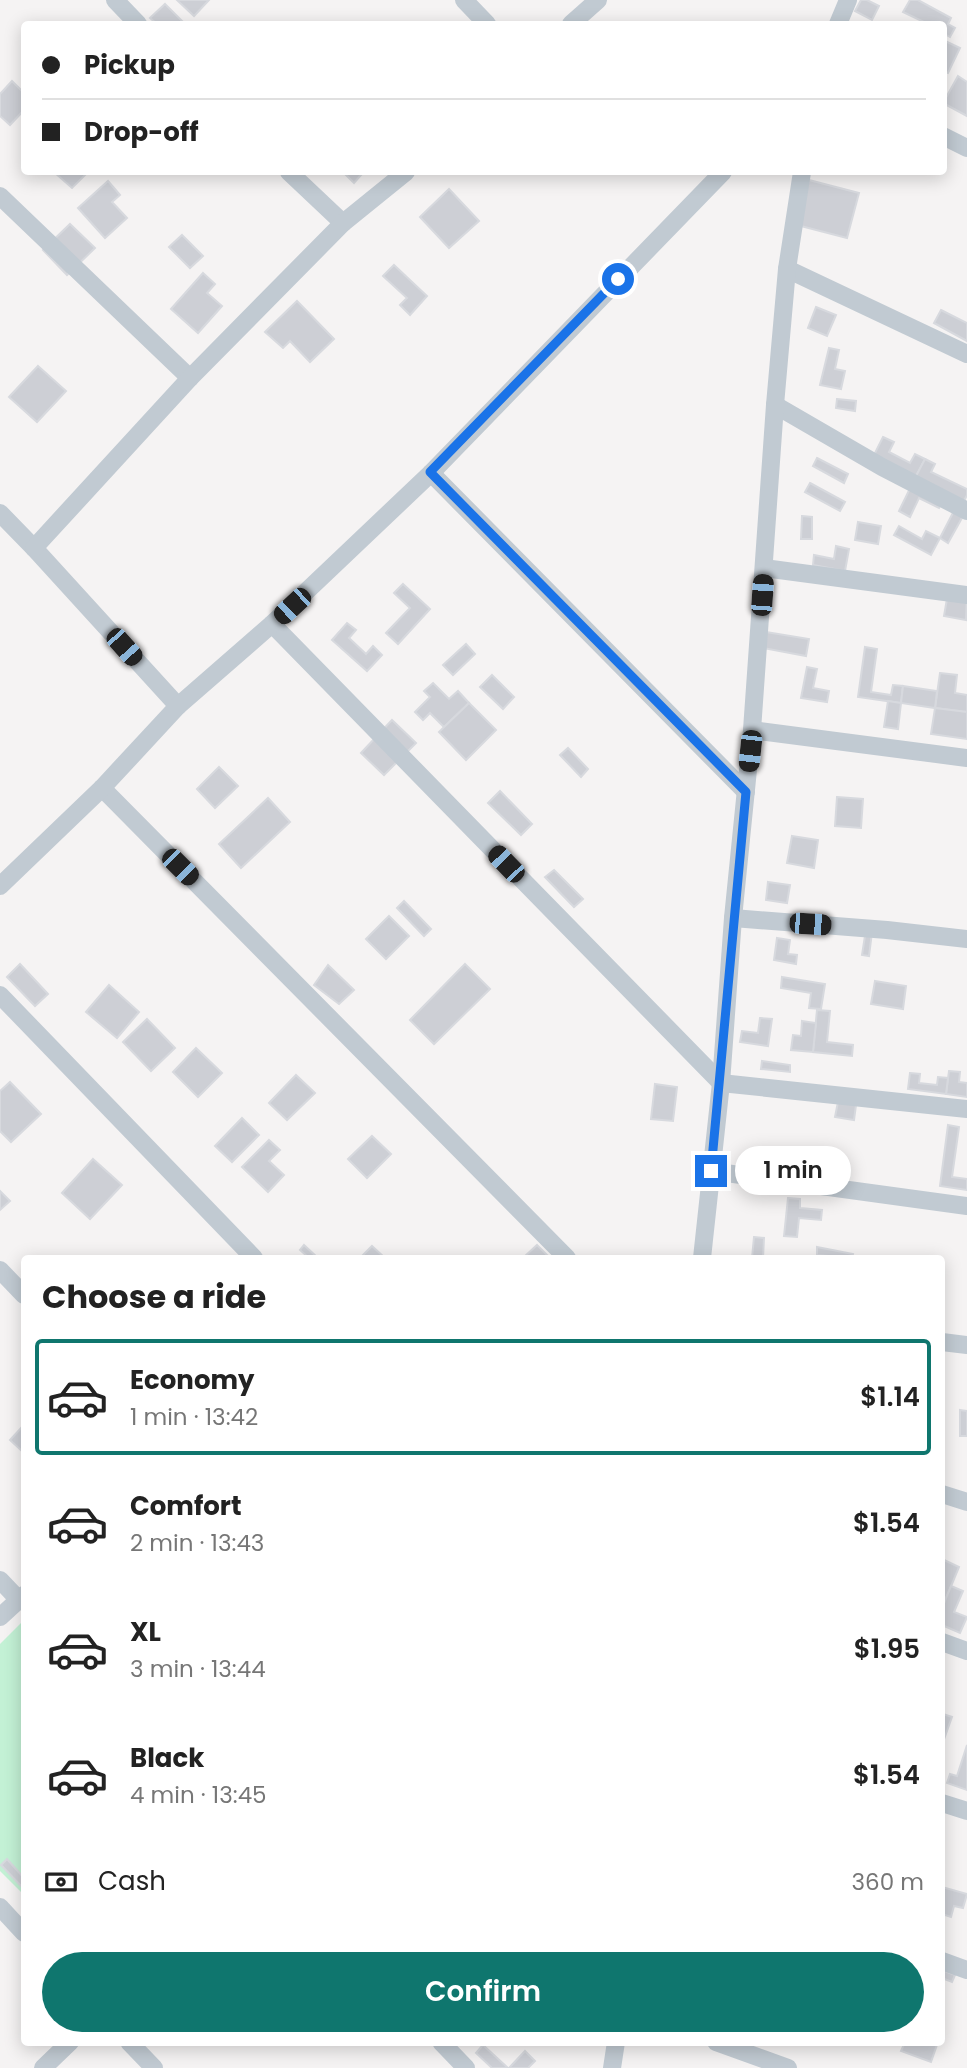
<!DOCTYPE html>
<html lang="en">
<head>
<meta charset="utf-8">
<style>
  :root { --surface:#fff; --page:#f6f6f6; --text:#222; --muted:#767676; --line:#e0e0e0; --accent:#0f766e }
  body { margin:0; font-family:Poppins,sans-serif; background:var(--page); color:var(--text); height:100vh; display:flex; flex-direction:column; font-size:26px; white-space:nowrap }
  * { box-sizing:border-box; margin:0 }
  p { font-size:23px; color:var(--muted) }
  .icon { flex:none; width:38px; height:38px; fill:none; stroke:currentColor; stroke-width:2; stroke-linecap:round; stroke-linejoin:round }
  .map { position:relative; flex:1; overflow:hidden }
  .panel { position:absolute; left:21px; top:1255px; width:924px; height:791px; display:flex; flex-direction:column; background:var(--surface); border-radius:7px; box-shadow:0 4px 18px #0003 }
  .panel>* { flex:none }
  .banner { position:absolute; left:21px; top:21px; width:926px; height:154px; border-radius:7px; box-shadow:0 4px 18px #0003; display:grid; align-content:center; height:154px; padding:0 21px; background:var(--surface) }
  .end { position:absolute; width:32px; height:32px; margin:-16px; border:9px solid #1a73e8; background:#fff; box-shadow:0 0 0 4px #fff }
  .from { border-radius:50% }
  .bubble { position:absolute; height:49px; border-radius:24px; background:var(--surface); box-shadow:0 4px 18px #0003; font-size:23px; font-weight:600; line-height:49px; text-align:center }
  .car { position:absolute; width:21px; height:42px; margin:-21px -10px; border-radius:9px; box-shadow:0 0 5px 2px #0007; background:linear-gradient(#222 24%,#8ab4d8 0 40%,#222 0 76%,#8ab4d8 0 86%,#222 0) }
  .banner b { display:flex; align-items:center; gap:24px; height:66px; font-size:26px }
  .banner b+b { border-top:2px solid var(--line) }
  .banner i { width:18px; height:18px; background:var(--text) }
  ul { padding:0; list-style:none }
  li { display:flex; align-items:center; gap:21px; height:116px; margin:0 14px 10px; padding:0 7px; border:4px solid transparent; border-radius:7px }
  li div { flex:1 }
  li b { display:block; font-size:26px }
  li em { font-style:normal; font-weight:600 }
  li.selected { border-color:var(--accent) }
  li>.icon { width:63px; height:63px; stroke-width:1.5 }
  h2 { padding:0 21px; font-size:32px; line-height:84px }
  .pay { display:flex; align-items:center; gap:18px; height:77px; padding:0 21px; font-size:26px }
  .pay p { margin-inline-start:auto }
  .action { display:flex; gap:14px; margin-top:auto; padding:14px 21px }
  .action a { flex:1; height:80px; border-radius:42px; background:var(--accent); color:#fff; font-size:28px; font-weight:600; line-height:80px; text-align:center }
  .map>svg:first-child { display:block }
</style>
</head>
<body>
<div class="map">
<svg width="967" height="2068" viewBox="0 0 967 2068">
  <rect width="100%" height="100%" fill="#f5f3f3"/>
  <path fill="#c3f1d5" d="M 24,1620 L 24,1895 L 0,1871 L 0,1644 Z"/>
  <g fill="#cdcfd5" stroke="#d7d9de" stroke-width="2">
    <path d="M 177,0 L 209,0 L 194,16 Z"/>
    <path d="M 861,0 L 867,0 L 879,6 L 872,20 L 855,11 Z"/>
    <path d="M 910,0 L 918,0 L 951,18 L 948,24 L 955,28 L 950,37 L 943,33 L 943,24 L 928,24 L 903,12 Z"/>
    <path d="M 165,4 L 185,24 L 157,24 L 150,18 Z"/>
    <path d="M 943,40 L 960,48 L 948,73 L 943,71 Z"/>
    <path d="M 958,76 L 967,82 L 967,116 L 943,103 Z"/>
    <path d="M 12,81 L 24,93 L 24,110 L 10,125 L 0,116 L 0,94 Z"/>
    <path d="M 54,172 L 88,172 L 72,188 Z"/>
    <path d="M 343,172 L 358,172 L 361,175 L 354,183 Z"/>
    <path d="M 809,180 L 859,193 L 847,238 L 797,225 Z"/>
    <path d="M 108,181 L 120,195 L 112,202 L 127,218 L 105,238 L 78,208 Z"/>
    <path d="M 449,189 L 479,221 L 449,248 L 420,217 Z"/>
    <path d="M 70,224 L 95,248 L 67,275 L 43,250 Z"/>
    <path d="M 182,235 L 203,256 L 190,268 L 169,247 Z"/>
    <path d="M 394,265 L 427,296 L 410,315 L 400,305 L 407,298 L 383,276 Z"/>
    <path d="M 203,273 L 215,284 L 207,293 L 222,306 L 198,333 L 171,309 Z"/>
    <path d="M 297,301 L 334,339 L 310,362 L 290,341 L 283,348 L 265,332 Z"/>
    <path d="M 816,307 L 836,315 L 827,336 L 808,328 Z"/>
    <path d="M 941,310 L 967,323 L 967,341 L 934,323 Z"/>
    <path d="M 829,348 L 839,350 L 835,369 L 845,371 L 841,389 L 820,385 Z"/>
    <path d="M 38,366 L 66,391 L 37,422 L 9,397 Z"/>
    <path d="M 837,399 L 856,401 L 855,411 L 836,408 Z"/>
    <path d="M 883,437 L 894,442 L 889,452 L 910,463 L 915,454 L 925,459 L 915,478 L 873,457 Z"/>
    <path d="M 817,458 L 848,474 L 844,483 L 813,466 Z"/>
    <path d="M 925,459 L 935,464 L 931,472 L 967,489 L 967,495 L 963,503 L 915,478 Z"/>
    <path d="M 915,478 L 946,494 L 939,508 L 919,498 L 910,517 L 899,511 Z"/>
    <path d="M 810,483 L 845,502 L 840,511 L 805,492 Z"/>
    <path d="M 959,501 L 963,516 L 948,543 L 940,538 Z"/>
    <path d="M 802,516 L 812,517 L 812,539 L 801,539 Z"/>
    <path d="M 858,522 L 881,526 L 878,544 L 855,540 Z"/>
    <path d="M 899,526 L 922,539 L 926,531 L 940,538 L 931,555 L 894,535 Z"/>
    <path d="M 836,546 L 849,549 L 845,571 L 813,565 L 814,555 L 834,559 Z"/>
    <path d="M 403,584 L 430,609 L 398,644 L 386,633 L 410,608 L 394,593 Z"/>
    <path d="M 948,593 L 967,596 L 966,620 L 944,616 Z"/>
    <path d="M 347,623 L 356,630 L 349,638 L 366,654 L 373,646 L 382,655 L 367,671 L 332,640 Z"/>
    <path d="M 766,632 L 809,639 L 806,656 L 763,648 Z"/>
    <path d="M 466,644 L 475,654 L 453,675 L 443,665 Z"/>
    <path d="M 865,647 L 877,649 L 871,692 L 891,695 L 893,685 L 903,686 L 901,703 L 858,697 Z"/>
    <path d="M 807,667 L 817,669 L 813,688 L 829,691 L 827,702 L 801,698 Z"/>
    <path d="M 940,673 L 957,675 L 955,693 L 967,695 L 967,712 L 935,708 Z"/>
    <path d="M 492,675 L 514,697 L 503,709 L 480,687 Z"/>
    <path d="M 433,683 L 449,699 L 458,691 L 469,703 L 444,727 L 430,713 L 423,720 L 415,712 L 430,697 L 424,691 Z"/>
    <path d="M 903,686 L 937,691 L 935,708 L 901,703 Z"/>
    <path d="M 888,701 L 901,703 L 898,729 L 884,727 Z"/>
    <path d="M 469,703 L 496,730 L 466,760 L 439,732 Z"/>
    <path d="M 935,708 L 967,712 L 967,739 L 931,734 Z"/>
    <path d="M 392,720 L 416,743 L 384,775 L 361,753 Z"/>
    <path d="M 568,748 L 588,769 L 581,777 L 560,755 Z"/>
    <path d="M 219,767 L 238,786 L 215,808 L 197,789 Z"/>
    <path d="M 500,791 L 532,824 L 521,835 L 488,803 Z"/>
    <path d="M 837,797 L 863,799 L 861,828 L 835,826 Z"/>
    <path d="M 268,798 L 290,822 L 241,868 L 219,844 Z"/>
    <path d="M 792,836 L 818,840 L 814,868 L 787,863 Z"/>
    <path d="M 554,870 L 583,899 L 574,907 L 545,877 Z"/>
    <path d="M 768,882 L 790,885 L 787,903 L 766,900 Z"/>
    <path d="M 404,901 L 431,929 L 424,936 L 397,908 Z"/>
    <path d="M 389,916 L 409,936 L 386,959 L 366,939 Z"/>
    <path d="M 867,923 L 873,924 L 869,956 L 862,955 Z"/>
    <path d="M 777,938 L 790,940 L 788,954 L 797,955 L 796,964 L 774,960 Z"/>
    <path d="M 20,964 L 48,994 L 35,1006 L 7,977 Z"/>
    <path d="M 465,964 L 490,989 L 434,1044 L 410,1020 Z"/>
    <path d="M 328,965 L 354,990 L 339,1004 L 314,985 Z"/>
    <path d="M 782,977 L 825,984 L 821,1009 L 809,1008 L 811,993 L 781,988 Z"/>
    <path d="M 875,981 L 906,986 L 903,1009 L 871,1004 Z"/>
    <path d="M 109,985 L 139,1012 L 117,1038 L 86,1012 Z"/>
    <path d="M 817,1010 L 830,1011 L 827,1042 L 853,1045 L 852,1056 L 813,1052 Z"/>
    <path d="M 760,1018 L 772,1019 L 768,1046 L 740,1042 L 742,1031 L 758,1033 Z"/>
    <path d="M 147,1019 L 175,1048 L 151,1071 L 123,1042 Z"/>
    <path d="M 802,1021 L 816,1023 L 813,1052 L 791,1050 L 793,1035 L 801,1036 Z"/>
    <path d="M 196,1048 L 222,1073 L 198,1097 L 173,1072 Z"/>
    <path d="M 762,1061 L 790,1065 L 790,1072 L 761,1069 Z"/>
    <path d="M 949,1071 L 960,1072 L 959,1082 L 967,1083 L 967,1097 L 946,1094 Z"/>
    <path d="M 910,1073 L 920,1074 L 919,1083 L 937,1085 L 938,1077 L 948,1078 L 946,1094 L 908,1089 Z"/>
    <path d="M 296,1075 L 315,1093 L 287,1120 L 269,1103 Z"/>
    <path d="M 10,1082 L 41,1114 L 11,1142 L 0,1131 L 0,1091 Z"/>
    <path d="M 655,1084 L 677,1087 L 673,1121 L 651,1119 Z"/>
    <path d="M 838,1102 L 856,1105 L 854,1120 L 835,1117 Z"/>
    <path d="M 242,1118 L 259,1135 L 232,1162 L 215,1146 Z"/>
    <path d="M 948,1125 L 959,1127 L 952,1177 L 967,1179 L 967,1190 L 940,1186 Z"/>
    <path d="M 372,1136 L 391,1154 L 367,1178 L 348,1159 Z"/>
    <path d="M 269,1140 L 280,1150 L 269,1161 L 284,1175 L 268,1192 L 242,1167 Z"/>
    <path d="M 771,1149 L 812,1155 L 808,1176 L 767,1170 Z"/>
    <path d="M 93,1159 L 122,1185 L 90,1219 L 62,1193 Z"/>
    <path d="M 0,1191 L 10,1201 L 0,1210 Z"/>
    <path d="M 788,1198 L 800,1199 L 800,1208 L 822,1210 L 821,1220 L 799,1218 L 797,1237 L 784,1236 Z"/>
    <path d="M 754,1237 L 764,1238 L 763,1258 L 752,1258 Z"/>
    <path d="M 304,1245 L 318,1258 L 309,1258 L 300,1250 Z"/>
    <path d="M 537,1245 L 550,1258 L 523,1258 Z"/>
    <path d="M 372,1246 L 385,1258 L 360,1258 Z"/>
    <path d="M 817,1247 L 853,1254 L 852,1258 L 817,1255 Z"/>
    <path d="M 960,1410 L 967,1411 L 967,1436 L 960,1436 Z"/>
    <path d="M 21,1428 L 24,1432 L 24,1453 L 10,1440 Z"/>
    <path d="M 942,1559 L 959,1567 L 942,1608 Z"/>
    <path d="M 951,1586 L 963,1591 L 954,1612 L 967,1617 L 960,1633 L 942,1625 L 942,1608 Z"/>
    <path d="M 943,1714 L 952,1717 L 942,1745 L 942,1719 Z"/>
    <path d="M 967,1745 L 967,1790 L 947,1783 L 950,1774 L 957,1776 Z"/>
    <path d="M 7,1859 L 24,1878 L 24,1885 L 22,1887 L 1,1865 Z"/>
    <path d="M 942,1887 L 967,1894 L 963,1908 L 954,1906 L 951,1917 L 942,1914 Z"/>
    <path d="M 942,1970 L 955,1975 L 952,1982 L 942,1978 Z"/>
    <path d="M 905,2042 L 938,2042 L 931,2062 L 901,2051 Z"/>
    <path d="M 483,2045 L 508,2068 L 492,2068 L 476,2053 Z"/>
    <path d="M 525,2051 L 535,2061 L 528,2068 L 509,2068 Z"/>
  </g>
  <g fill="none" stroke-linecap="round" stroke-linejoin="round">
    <g stroke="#c1cad2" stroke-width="18">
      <path d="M 115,0 L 138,24"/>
      <path d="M 464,0 L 487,24"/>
      <path d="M 571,24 L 598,0"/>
      <path d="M 838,24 L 848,0"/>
      <path d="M 943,136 L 967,148"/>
      <path d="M 289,172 L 343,223"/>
      <path d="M 0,196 L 190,378"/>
      <path d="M 787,269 L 967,354"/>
      <path d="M 775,405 L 882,467 L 967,511"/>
      <path d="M 431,473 L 746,792"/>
      <path d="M 0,513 L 34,548 L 178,706"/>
      <path d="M 34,548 L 190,378 L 343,223 L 406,172"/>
      <path d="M 764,568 L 967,595"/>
      <path d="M 272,624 L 721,1083 L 967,1109"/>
      <path d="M 752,730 L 967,758"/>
      <path d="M 102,788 L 567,1258"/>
      <path d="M 0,886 L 102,788 L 178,706 L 272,624 L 431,473 L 723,172"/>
      <path d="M 733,918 L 887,930 L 967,939"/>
      <path d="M 0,995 L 254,1258"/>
      <path d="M 711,1171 L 967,1206"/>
      <path d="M 702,1258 L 721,1083 L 733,918 L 752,730 L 775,405 L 787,269 L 802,172"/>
      <path d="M 0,1270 L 24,1295"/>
      <path d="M 942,1342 L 967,1345"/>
      <path d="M 942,1494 L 967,1502"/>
      <path d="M 0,1580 L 19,1600"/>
      <path d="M 0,1617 L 24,1595"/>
      <path d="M 942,1642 L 967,1651"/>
      <path d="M 942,1803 L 967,1811"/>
      <path d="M 0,1907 L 24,1933"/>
      <path d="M 942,1961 L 967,1970"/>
      <path d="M 129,2042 L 154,2068"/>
      <path d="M 441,2042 L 466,2068"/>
      <path d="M 716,2042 L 788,2068"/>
      <path d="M 43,2068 L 70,2042"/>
      <path d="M 612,2068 L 616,2042"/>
    </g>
  </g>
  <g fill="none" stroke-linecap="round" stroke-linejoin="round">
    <path stroke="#1a73e8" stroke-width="9" d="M 618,279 L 430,472 L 746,792 L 711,1171"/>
  </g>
</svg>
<i class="end from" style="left:618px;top:279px"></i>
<i class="end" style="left:711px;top:1171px"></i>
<div class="bubble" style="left:735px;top:1146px;width:116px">1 min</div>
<i class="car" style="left:762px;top:595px;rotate:4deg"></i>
<i class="car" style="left:292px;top:606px;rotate:227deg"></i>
<i class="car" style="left:124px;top:647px;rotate:138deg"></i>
<i class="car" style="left:750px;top:751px;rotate:186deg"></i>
<i class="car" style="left:506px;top:864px;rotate:316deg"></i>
<i class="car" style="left:180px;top:867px;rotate:135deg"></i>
<i class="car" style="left:810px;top:924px;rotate:94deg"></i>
<div class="banner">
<b><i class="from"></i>Pickup</b>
<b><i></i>Drop-off</b>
</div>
<section class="panel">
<h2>Choose a ride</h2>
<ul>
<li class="selected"><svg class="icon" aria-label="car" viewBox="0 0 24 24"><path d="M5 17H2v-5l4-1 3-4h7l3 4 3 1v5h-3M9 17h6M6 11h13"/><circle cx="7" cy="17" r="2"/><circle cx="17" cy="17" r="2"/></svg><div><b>Economy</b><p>1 min · 13:42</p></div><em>$1.14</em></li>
<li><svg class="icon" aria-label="car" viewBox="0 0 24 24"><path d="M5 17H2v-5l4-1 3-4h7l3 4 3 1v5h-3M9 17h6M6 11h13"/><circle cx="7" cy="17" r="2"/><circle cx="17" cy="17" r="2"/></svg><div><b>Comfort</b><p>2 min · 13:43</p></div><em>$1.54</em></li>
<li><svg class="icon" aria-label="car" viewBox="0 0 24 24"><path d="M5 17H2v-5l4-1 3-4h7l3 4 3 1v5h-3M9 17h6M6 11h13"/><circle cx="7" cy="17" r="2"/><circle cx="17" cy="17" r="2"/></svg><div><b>XL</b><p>3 min · 13:44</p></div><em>$1.95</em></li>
<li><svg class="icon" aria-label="car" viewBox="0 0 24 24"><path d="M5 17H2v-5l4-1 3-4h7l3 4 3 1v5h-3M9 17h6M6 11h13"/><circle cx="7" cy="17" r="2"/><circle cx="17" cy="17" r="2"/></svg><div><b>Black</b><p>4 min · 13:45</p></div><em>$1.54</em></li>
</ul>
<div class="pay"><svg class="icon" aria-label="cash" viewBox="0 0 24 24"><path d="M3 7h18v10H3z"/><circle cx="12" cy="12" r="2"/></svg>Cash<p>360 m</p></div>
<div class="action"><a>Confirm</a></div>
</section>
</div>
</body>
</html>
